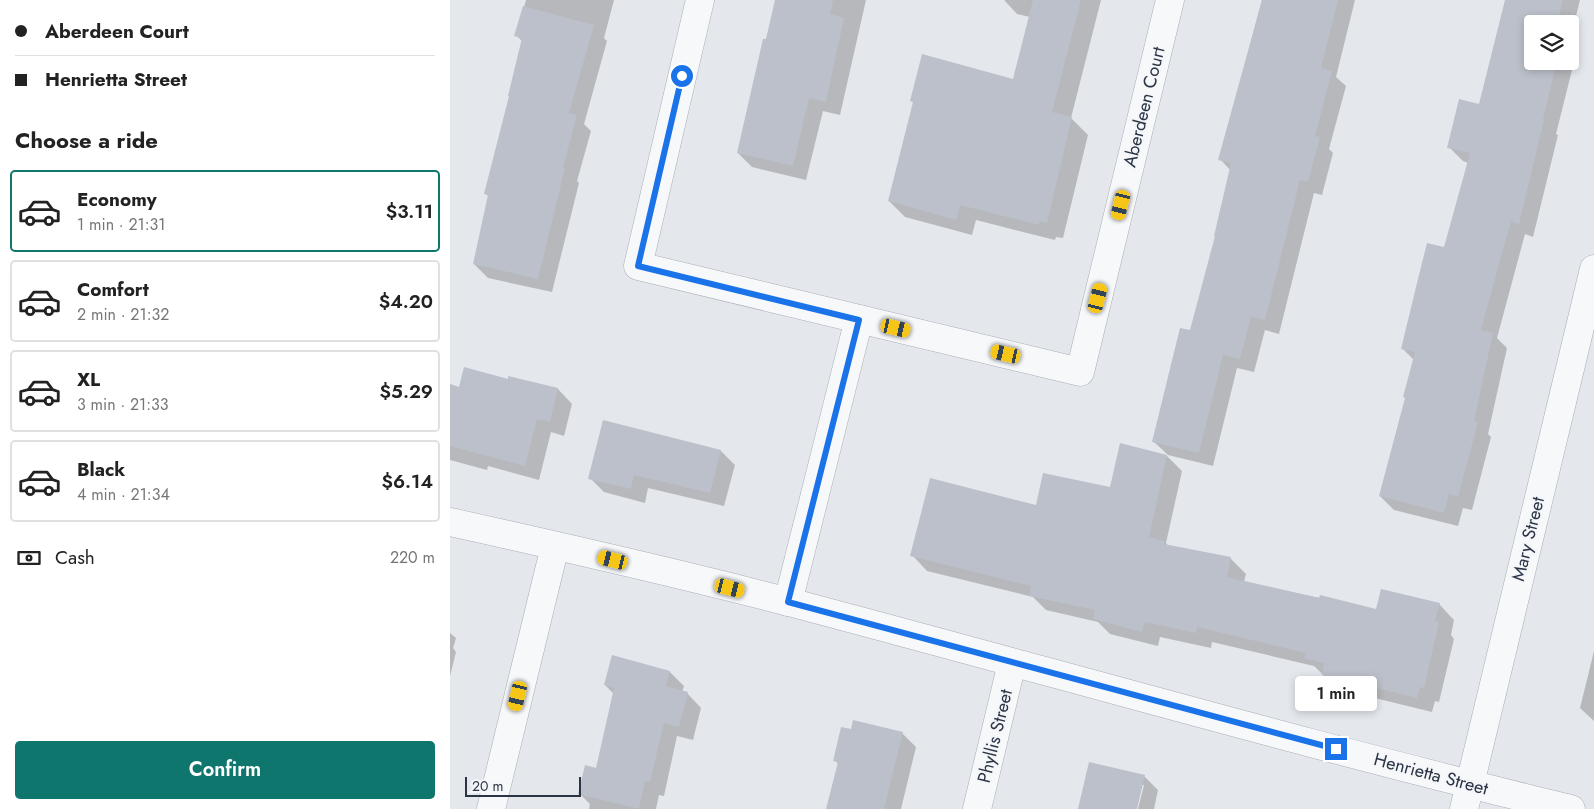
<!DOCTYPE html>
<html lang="en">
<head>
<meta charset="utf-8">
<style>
  :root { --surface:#fff; --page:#f2f2f2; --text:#222; --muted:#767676; --line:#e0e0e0; --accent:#0f766e }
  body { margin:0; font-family:Jost,sans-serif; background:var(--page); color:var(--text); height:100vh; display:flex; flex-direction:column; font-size:19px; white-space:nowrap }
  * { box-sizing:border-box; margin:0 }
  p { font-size:16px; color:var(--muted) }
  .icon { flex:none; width:28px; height:28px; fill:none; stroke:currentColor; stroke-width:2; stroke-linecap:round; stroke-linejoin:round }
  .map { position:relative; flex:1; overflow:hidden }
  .sheet { display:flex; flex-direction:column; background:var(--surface); width:450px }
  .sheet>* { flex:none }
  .hud { display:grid; align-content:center; height:110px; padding:0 15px; background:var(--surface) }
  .fabs { position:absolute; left:1074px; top:15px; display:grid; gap:10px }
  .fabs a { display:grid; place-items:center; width:55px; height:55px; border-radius:5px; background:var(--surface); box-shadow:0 2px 8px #0003; font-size:25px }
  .scale { position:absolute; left:15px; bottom:12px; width:116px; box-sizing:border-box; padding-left:5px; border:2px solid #2b3445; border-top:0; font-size:14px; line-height:18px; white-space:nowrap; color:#2b3445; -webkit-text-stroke:4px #f4f6f9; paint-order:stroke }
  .end { position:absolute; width:22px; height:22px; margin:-11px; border:6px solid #1a73e8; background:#fff; box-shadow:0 0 0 2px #fff }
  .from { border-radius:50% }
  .bubble { position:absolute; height:35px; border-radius:5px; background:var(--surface); box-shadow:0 2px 8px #0003; font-size:16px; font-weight:600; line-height:35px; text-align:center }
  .car { position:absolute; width:15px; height:30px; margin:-15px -8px; border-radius:6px; box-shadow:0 0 4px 1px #0007; background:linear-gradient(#f5c518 24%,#345 0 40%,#f5c518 0 76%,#345 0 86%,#f5c518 0) }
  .hud b { display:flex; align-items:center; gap:18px; height:48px; font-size:19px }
  .hud b+b { border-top:1px solid var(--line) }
  .hud i { width:12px; height:12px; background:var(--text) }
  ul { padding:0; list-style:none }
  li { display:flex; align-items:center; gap:15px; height:82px; margin:0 10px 8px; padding:0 5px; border:2px solid var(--line); border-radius:5px }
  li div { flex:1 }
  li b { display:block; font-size:19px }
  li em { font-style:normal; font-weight:600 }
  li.selected { border-color:var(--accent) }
  li>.icon { width:45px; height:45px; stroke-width:1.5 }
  h2 { padding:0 15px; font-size:22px; line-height:60px }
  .pay { display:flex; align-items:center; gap:12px; height:55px; padding:0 15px; font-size:19px }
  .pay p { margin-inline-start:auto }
  .action { display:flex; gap:10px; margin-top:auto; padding:10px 15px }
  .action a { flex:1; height:58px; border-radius:5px; background:var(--accent); color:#fff; font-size:20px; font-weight:600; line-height:58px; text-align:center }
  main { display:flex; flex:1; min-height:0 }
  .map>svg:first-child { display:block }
</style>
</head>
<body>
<main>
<section class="sheet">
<div class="hud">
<b><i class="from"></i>Aberdeen Court</b>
<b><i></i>Henrietta Street</b>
</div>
<h2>Choose a ride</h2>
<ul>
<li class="selected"><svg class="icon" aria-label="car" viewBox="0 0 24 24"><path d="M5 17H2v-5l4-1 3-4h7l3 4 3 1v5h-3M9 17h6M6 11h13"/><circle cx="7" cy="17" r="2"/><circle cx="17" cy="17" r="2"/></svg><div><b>Economy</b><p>1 min · 21:31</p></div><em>$3.11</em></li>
<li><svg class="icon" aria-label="car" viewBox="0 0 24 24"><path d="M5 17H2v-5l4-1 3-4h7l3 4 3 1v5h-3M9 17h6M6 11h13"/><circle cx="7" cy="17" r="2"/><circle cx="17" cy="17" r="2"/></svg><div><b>Comfort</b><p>2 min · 21:32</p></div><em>$4.20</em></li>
<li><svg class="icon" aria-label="car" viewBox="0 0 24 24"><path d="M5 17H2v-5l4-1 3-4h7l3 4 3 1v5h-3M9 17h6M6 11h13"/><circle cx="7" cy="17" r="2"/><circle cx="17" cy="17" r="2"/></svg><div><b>XL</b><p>3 min · 21:33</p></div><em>$5.29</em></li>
<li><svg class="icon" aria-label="car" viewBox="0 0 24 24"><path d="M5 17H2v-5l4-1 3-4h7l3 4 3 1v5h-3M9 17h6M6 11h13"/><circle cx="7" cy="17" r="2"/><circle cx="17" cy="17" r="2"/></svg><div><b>Black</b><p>4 min · 21:34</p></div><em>$6.14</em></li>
</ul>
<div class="pay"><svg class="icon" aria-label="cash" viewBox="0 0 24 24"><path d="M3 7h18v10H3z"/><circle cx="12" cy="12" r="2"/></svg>Cash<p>220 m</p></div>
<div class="action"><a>Confirm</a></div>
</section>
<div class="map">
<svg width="1144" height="809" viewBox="0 0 1144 809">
  <rect width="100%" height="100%" fill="#e4e7ec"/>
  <g fill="#0003">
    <path d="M 76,0 L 164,0 L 154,38 L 157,41 L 134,124 L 141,131 L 127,181 L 129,183 L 102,292 L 38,278 L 24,264 L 39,197 L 35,193 L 60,97 L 72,41 L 66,35 Z"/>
    <path d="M 326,0 L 416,0 L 390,115 L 373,111 L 356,180 L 302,167 L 288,153 Z"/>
    <path d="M 554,0 L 651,0 L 621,118 L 638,135 L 613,238 L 606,237 L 605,240 L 526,220 L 522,235 L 455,217 L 439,201 L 464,104 L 461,100 L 563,80 L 580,17 L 567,14 Z"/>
    <path d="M 812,0 L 905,0 L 886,77 L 896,86 L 879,149 L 883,153 L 872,195 L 864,193 L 829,334 L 815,330 L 804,372 L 787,368 L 763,466 L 718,455 L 703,441 L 741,332 L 766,236 L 781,171 L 770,159 Z"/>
    <path d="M 1056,0 L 1130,0 L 1120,40 L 1120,24 L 1082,24 L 1082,61 L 1115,61 L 1122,70 L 1106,134 L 1108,135 L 1083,237 L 1075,234 L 1047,338 L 1057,348 L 1038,434 L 1041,437 L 1022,510 L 1013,508 L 1008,526 L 944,510 L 930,496 L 956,398 L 964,360 L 953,349 L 995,249 L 1018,163 L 1013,161 L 999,147 L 1030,106 Z"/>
    <path d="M 59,380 L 108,389 L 122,404 L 114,436 L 101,432 L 89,480 L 38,466 L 37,470 L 0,460 L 0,391 Z"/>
    <path d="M 271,451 L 285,465 L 274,506 L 198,488 L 195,503 L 154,492 L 140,478 Z"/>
    <path d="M 717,456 L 732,471 L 716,543 L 718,546 L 780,558 L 796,574 L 794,582 L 927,610 L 989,604 L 1004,620 L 1001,635 L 1004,639 L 989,702 L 985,701 L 982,712 L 888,689 L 864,666 L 762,642 L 761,648 L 710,637 L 708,646 L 660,634 L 648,622 L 596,610 L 583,597 L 477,571 L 462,555 L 587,506 L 660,488 Z"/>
    <path d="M 0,633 L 6,638 L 3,648 L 6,652 L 0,676 Z"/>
    <path d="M 1144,651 L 1144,721 L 1130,708 Z"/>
    <path d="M 220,672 L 234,686 L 232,692 L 237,693 L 251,708 L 243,740 L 227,736 L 214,796 L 209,795 L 206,809 L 139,809 L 140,804 L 130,794 L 147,770 L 164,694 L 155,685 Z"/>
    <path d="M 452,733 L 466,747 L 451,809 L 378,809 L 389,765 L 385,760 Z"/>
    <path d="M 694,776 L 708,790 L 704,809 L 688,809 L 694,785 L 691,785 L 685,809 L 629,809 Z"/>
  </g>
  <g fill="#bbc0ca">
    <path d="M 325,0 L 383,0 L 380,14 L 394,18 L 376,102 L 359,98 L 343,166 L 287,153 L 313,39 L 316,39 Z"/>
    <path d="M 583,0 L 631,0 L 602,112 L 622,117 L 597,223 L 590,221 L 589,225 L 510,205 L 506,220 L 438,201 L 463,102 L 460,101 L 472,54 L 563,79 Z"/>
    <path d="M 812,0 L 888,0 L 871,68 L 882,71 L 865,136 L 870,137 L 858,182 L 850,180 L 815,320 L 801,317 L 790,359 L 773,355 L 749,453 L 702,442 L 730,328 L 740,330 L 765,236 L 764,236 L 781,163 L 768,160 Z"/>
    <path d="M 1055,0 L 1113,0 L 1107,24 L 1082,24 L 1082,61 L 1107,61 L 1093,120 L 1094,120 L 1069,224 L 1061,221 L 1031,330 L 1043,333 L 1024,421 L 1028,422 L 1008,497 L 999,494 L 994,513 L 929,496 L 955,398 L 953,397 L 965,352 L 951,349 L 966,287 L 977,243 L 994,247 L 1020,153 L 997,148 L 1009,99 L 1029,104 Z"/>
    <path d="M 73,6 L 144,25 L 119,113 L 127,115 L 113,167 L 115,168 L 88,279 L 23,264 L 38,195 L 34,194 L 59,96 L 58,96 L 72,38 L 64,36 Z"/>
    <path d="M 14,367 L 58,379 L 58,376 L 108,388 L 100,422 L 87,419 L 75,466 L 0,446 L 0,384 L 9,387 Z"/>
    <path d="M 153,420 L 271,450 L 260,493 L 184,475 L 181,489 L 138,479 Z"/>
    <path d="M 670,443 L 717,455 L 699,537 L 715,541 L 714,544 L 781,557 L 777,577 L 869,598 L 870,595 L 926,609 L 931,589 L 990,603 L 985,621 L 989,622 L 974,688 L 970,687 L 967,698 L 872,675 L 874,663 L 854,658 L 856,653 L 747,627 L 746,633 L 695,622 L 692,632 L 643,619 L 645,610 L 579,596 L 581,586 L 460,556 L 480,478 L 586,505 L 593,473 L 660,487 Z"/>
    <path d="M 162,655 L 220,671 L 216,686 L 238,692 L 229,727 L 214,723 L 200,782 L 195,781 L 189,809 L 128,794 L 135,765 L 146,768 L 164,688 L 154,685 Z"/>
    <path d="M 403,720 L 453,732 L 434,809 L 376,809 L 388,762 L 383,761 L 391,727 L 401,729 Z"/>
    <path d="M 639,762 L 695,775 L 687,809 L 628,809 Z"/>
  </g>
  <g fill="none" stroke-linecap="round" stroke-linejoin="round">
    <g stroke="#a9aeb7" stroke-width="29">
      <g id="street">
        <path d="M 250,0 L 188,266 L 630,372 L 720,0"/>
        <path d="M 0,522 C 113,547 227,573 339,602 C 600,671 859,746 1121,809"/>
        <path d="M 338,602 L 409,319"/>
        <path d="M 41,809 L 105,546"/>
        <path d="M 527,809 L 562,663"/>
        <path d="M 1014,809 L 1144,269"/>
      </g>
    </g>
    <use href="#street" stroke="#f7f8fa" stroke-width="28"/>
  </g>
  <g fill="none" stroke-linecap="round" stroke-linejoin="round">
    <path stroke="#1a73e8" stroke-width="6" d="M 232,76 L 188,266 L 409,320 L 338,602 L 886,749"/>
  </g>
  <g text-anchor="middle" stroke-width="4" stroke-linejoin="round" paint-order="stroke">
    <g font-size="18" fill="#2b3445" stroke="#f4f6f9">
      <text transform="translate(694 107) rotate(-76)" y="6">Aberdeen Court</text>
      <text transform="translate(1078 539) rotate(-76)" y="6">Mary Street</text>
      <text transform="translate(545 736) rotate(-76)" y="6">Phyllis Street</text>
      <text transform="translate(981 774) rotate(15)" y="6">Henrietta Street</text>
    </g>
  </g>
</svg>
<div class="fabs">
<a><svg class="icon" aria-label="layers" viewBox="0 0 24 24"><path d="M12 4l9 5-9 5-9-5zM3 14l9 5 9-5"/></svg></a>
</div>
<div class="scale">20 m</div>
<i class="end from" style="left:232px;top:76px"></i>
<i class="end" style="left:886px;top:749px"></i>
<div class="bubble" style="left:845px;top:676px;width:82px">1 min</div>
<i class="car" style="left:671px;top:205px;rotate:194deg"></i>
<i class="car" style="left:648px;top:298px;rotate:14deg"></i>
<i class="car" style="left:446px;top:328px;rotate:103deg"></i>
<i class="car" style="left:556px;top:354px;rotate:283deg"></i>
<i class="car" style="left:163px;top:560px;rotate:284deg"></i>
<i class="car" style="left:280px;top:588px;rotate:104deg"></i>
<i class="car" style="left:68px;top:696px;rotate:193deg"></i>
</div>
</main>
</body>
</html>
